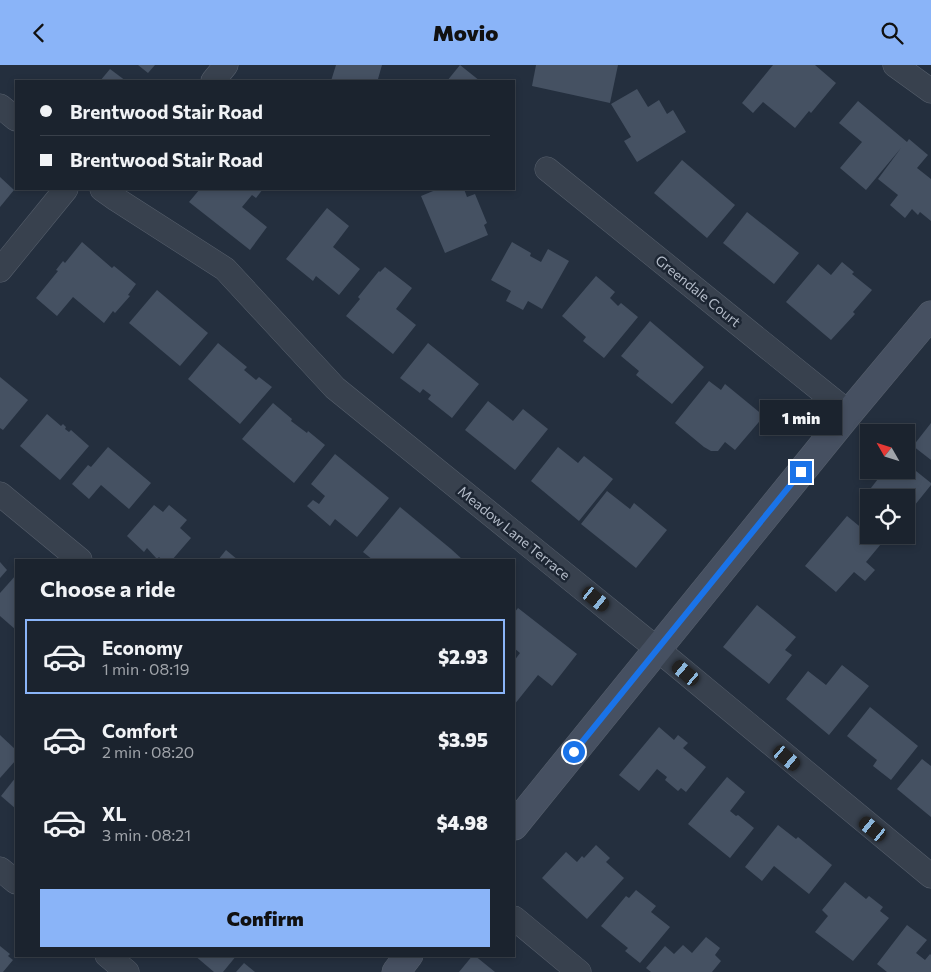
<!DOCTYPE html>
<html lang="en">
<head>
<meta charset="utf-8">
<style>
  :root { --surface:#1b232e; --page:#282f3a; --text:#f1f3f6; --muted:#a0a4aa; --line:#39404a; --accent:#8ab4f8 }
  body { margin:0; font-family:Commissioner,sans-serif; background:var(--page); color:var(--text); height:100vh; display:flex; flex-direction:column; font-size:19px; white-space:nowrap }
  * { box-sizing:border-box; margin:0 }
  p { font-size:16px; color:var(--muted) }
  .icon { flex:none; width:28px; height:28px; fill:none; stroke:currentColor; stroke-width:2; stroke-linecap:round; stroke-linejoin:round }
  .map { position:relative; flex:1; overflow:hidden }
  .details { position:absolute; left:15px; top:494px; width:500px; height:398px; display:flex; flex-direction:column; background:var(--surface); border-radius:0px; box-shadow:0 2px 8px #0003,0 0 0 1px var(--line) }
  .details>* { flex:none }
  .banner { position:absolute; left:15px; top:15px; width:500px; height:110px; border-radius:0px; box-shadow:0 2px 8px #0003,0 0 0 1px var(--line); display:grid; align-content:center; height:110px; padding:0 25px; background:var(--surface) }
  .needle { width:32px; rotate:309deg }
  .tools { position:absolute; left:860px; top:359px; display:grid; gap:10px }
  .tools a { display:grid; place-items:center; width:55px; height:55px; border-radius:0px; background:var(--surface); box-shadow:0 2px 8px #0003,0 0 0 1px var(--line); font-size:25px }
  .end { position:absolute; width:22px; height:22px; margin:-11px; border:6px solid #1a73e8; background:#fff; box-shadow:0 0 0 2px #fff }
  .from { border-radius:50% }
  .bubble { position:absolute; height:35px; border-radius:0px; background:var(--surface); box-shadow:0 2px 8px #0003,0 0 0 1px var(--line); font-size:16px; font-weight:800; line-height:35px; text-align:center }
  .car { position:absolute; width:15px; height:30px; margin:-15px -8px; border-radius:6px; box-shadow:0 0 4px 1px #0007; background:linear-gradient(#222 24%,#8ab4d8 0 40%,#222 0 76%,#8ab4d8 0 86%,#222 0) }
  .banner b { display:flex; align-items:center; gap:18px; height:48px; font-size:19px }
  .banner b+b { border-top:1px solid var(--line) }
  .banner i { width:12px; height:12px; background:var(--text) }
  ul { padding:0; list-style:none }
  li { display:flex; align-items:center; gap:15px; height:75px; margin:0 10px 8px; padding:0 15px; border:2px solid transparent; border-radius:0px }
  li div { flex:1 }
  li b { display:block; font-size:19px }
  li em { font-style:normal; font-weight:800 }
  li.active { border-color:var(--accent) }
  li>.icon { width:45px; height:45px; stroke-width:1.5 }
  h2 { padding:0 25px; font-size:22px; line-height:60px }
  .primary-button { display:flex; gap:10px; margin-top:auto; padding:10px 25px }
  .primary-button a { flex:1; height:58px; border-radius:0px; background:var(--accent); color:#111; font-size:20px; font-weight:800; line-height:58px; text-align:center }
  header { display:flex; justify-content:space-between; align-items:center; height:65px; padding:0 25px; background:var(--accent); color:#111; font-size:22px; font-weight:800 }
  .map>svg:first-child { display:block }
</style>
</head>
<body>
<header><svg class="icon" aria-label="back" viewBox="0 0 24 24"><path d="M15 5l-7 7 7 7"/></svg>Movio<svg class="icon" aria-label="search" viewBox="0 0 24 24"><circle cx="10" cy="10" r="6"/><path d="M15 15l6 6"/></svg></header>
<div class="map">
<svg width="931" height="907" viewBox="0 0 931 907">
  <rect width="100%" height="100%" fill="#242f3e"/>
  <g fill="#455162">
    <path d="M 138,0 L 155,0 L 148,8 Z"/>
    <path d="M 336,0 L 382,0 L 378,14 L 382,16 L 331,16 Z"/>
    <path d="M 460,0 L 480,16 L 447,16 Z"/>
    <path d="M 536,0 L 618,0 L 610,38 L 532,21 Z"/>
    <path d="M 773,0 L 815,0 L 836,18 L 811,48 L 809,46 L 795,63 L 763,37 L 753,48 L 742,38 Z"/>
    <path d="M 110,4 L 126,16 L 100,16 Z"/>
    <path d="M 637,24 L 648,42 L 659,35 L 667,49 L 673,45 L 686,67 L 637,97 L 624,76 L 631,72 L 611,39 Z"/>
    <path d="M 858,36 L 907,77 L 909,74 L 928,90 L 917,103 L 931,114 L 931,156 L 920,147 L 918,150 L 912,144 L 905,153 L 890,140 L 898,130 L 878,114 L 901,83 L 866,125 L 840,103 L 862,77 L 839,58 Z"/>
    <path d="M 682,95 L 735,140 L 707,173 L 654,128 Z"/>
    <path d="M 0,112 L 14,125 L 0,142 Z"/>
    <path d="M 200,124 L 263,124 L 256,133 L 252,130 L 242,142 L 267,162 L 250,185 L 189,137 Z"/>
    <path d="M 438,124 L 464,124 L 467,132 L 475,129 L 487,158 L 484,160 L 488,170 L 445,188 L 421,131 Z"/>
    <path d="M 327,143 L 349,161 L 333,182 L 360,204 L 339,230 L 316,211 L 313,216 L 286,194 Z"/>
    <path d="M 747,147 L 799,188 L 774,219 L 723,178 Z"/>
    <path d="M 82,177 L 112,203 L 114,201 L 136,219 L 128,230 L 130,231 L 115,248 L 113,246 L 104,258 L 73,232 L 57,251 L 36,233 L 58,206 L 56,205 L 63,196 L 65,198 Z"/>
    <path d="M 512,177 L 531,188 L 530,191 L 541,197 L 548,184 L 569,196 L 542,244 L 528,236 L 523,245 L 506,236 L 511,226 L 491,215 Z"/>
    <path d="M 842,197 L 854,207 L 852,209 L 872,225 L 853,247 L 855,249 L 831,275 L 786,237 L 818,199 L 831,210 Z"/>
    <path d="M 385,202 L 412,223 L 396,244 L 416,260 L 393,289 L 346,251 L 360,234 L 358,232 L 379,206 L 380,207 Z"/>
    <path d="M 596,211 L 615,227 L 610,233 L 618,241 L 621,238 L 638,252 L 604,293 L 583,276 L 586,272 L 562,251 Z"/>
    <path d="M 157,225 L 208,268 L 180,301 L 129,258 Z"/>
    <path d="M 650,256 L 704,302 L 672,339 L 636,310 L 639,306 L 621,291 Z"/>
    <path d="M 218,278 L 247,302 L 244,305 L 256,315 L 259,312 L 272,322 L 240,359 L 188,314 Z"/>
    <path d="M 428,278 L 479,319 L 452,353 L 428,334 L 431,330 L 423,324 L 420,328 L 400,313 Z"/>
    <path d="M 0,312 L 28,335 L 3,365 L 0,363 Z"/>
    <path d="M 709,316 L 721,325 L 725,319 L 764,351 L 735,385 L 725,377 L 718,386 L 711,386 L 704,382 L 675,358 Z"/>
    <path d="M 488,336 L 513,356 L 523,344 L 548,364 L 515,405 L 465,365 Z"/>
    <path d="M 273,338 L 292,354 L 291,356 L 307,368 L 308,366 L 325,380 L 294,418 L 242,374 Z"/>
    <path d="M 47,349 L 61,361 L 63,359 L 66,362 L 65,364 L 69,367 L 71,365 L 89,381 L 60,415 L 20,381 Z"/>
    <path d="M 931,358 L 931,395 L 913,381 Z"/>
    <path d="M 108,382 L 151,418 L 129,444 L 101,420 L 89,434 L 72,419 L 88,400 L 91,402 Z"/>
    <path d="M 558,382 L 578,398 L 584,391 L 613,414 L 579,456 L 531,416 Z"/>
    <path d="M 335,389 L 389,433 L 357,472 L 335,454 L 330,461 L 307,441 L 313,435 L 319,439 L 325,431 L 311,419 Z"/>
    <path d="M 906,398 L 931,418 L 931,420 L 906,451 L 906,432 L 869,432 L 869,444 L 860,437 L 885,405 L 906,405 Z"/>
    <path d="M 607,426 L 630,444 L 634,438 L 667,465 L 636,503 L 581,459 Z"/>
    <path d="M 154,440 L 163,447 L 169,440 L 187,455 L 180,463 L 191,473 L 172,495 L 162,495 L 159,492 L 157,494 L 147,483 L 144,487 L 127,471 Z"/>
    <path d="M 400,442 L 451,484 L 463,495 L 373,495 L 363,487 Z"/>
    <path d="M 847,451 L 881,479 L 866,497 L 875,505 L 865,516 L 854,507 L 836,527 L 805,501 Z"/>
    <path d="M 226,485 L 238,495 L 218,495 Z"/>
    <path d="M 0,497 L 7,505 L 0,513 Z"/>
    <path d="M 16,510 L 16,565 L 0,551 L 0,528 Z"/>
    <path d="M 757,540 L 796,572 L 785,585 L 792,590 L 769,619 L 723,582 Z"/>
    <path d="M 518,543 L 577,589 L 552,621 L 538,610 L 514,640 L 514,596 L 520,588 L 514,583 L 514,548 Z"/>
    <path d="M 842,600 L 869,621 L 829,670 L 786,634 L 808,606 L 826,620 Z"/>
    <path d="M 870,642 L 918,681 L 891,715 L 873,701 L 877,695 L 847,671 Z"/>
    <path d="M 659,662 L 674,675 L 678,670 L 688,678 L 683,683 L 706,702 L 686,727 L 681,723 L 678,726 L 665,715 L 667,712 L 657,704 L 639,726 L 619,710 Z"/>
    <path d="M 0,670 L 16,685 L 16,695 L 0,713 Z"/>
    <path d="M 922,694 L 931,701 L 931,752 L 897,724 Z"/>
    <path d="M 16,712 L 16,744 L 1,731 Z"/>
    <path d="M 727,712 L 745,727 L 730,746 L 736,751 L 738,750 L 754,763 L 730,793 L 688,759 Z"/>
    <path d="M 778,760 L 796,774 L 798,772 L 832,800 L 809,829 L 774,801 L 762,816 L 745,802 Z"/>
    <path d="M 596,780 L 610,793 L 606,797 L 624,813 L 587,854 L 542,813 L 566,787 L 577,797 L 582,791 L 584,793 Z"/>
    <path d="M 845,817 L 866,834 L 869,831 L 883,842 L 880,846 L 889,853 L 853,896 L 815,867 L 828,851 L 822,845 Z"/>
    <path d="M 636,825 L 656,841 L 651,847 L 670,862 L 640,898 L 625,886 L 628,883 L 601,861 L 626,831 L 629,833 Z"/>
    <path d="M 907,860 L 927,875 L 916,888 L 925,895 L 930,889 L 931,890 L 931,907 L 887,907 L 877,899 Z"/>
    <path d="M 706,872 L 720,883 L 715,890 L 721,896 L 712,907 L 651,907 L 646,903 L 665,881 L 674,889 L 683,880 L 692,888 Z"/>
    <path d="M 0,881 L 10,889 L 8,891 L 13,895 L 3,907 L 0,907 Z"/>
    <path d="M 194,890 L 237,890 L 223,907 L 214,907 Z"/>
    <path d="M 473,890 L 474,890 L 495,907 L 459,907 Z"/>
    <path d="M 244,898 L 255,907 L 236,907 Z"/>
  </g>
  <g fill="none" stroke-linecap="round" stroke-linejoin="round">
    <g stroke="#565f6c" stroke-width="25">
      <g id="street">
        <path d="M 895,0 L 931,26"/>
        <path d="M 213,16 L 226,0"/>
        <path d="M 0,41 L 16,54"/>
        <path d="M 547,104 L 849,348"/>
        <path d="M 102,124 L 116,134 L 225,204 L 335,323 L 657,584 L 931,811"/>
        <path d="M 0,205 L 66,124"/>
        <path d="M 0,429 L 80,495"/>
        <path d="M 0,804 L 16,817"/>
        <path d="M 514,853 L 579,907"/>
        <path d="M 107,890 L 127,907"/>
      </g>
    </g>
    <g stroke="#565f6c" stroke-width="29">
      <g id="secondary">
        <path d="M 514,761 L 849,348 L 931,250"/>
        <path d="M 396,907 L 409,890"/>
      </g>
    </g>
    <use href="#street" stroke="#38414e" stroke-width="24"/>
    <use href="#secondary" stroke="#465061" stroke-width="28"/>
  </g>
  <g fill="none" stroke-linecap="round" stroke-linejoin="round">
    <path stroke="#1a73e8" stroke-width="6" d="M 574,687 L 801,407"/>
  </g>
  <g text-anchor="middle" stroke-width="5" stroke-linejoin="round" paint-order="stroke">
    <g font-size="14" fill="#b4bcc9" stroke="#1d2633">
      <text transform="translate(698 226) rotate(39)" y="5">Greendale Court</text>
      <text transform="translate(514 468) rotate(39)" y="5">Meadow Lane Terrace</text>
    </g>
  </g>
</svg>
<div class="tools">
<a><svg class="needle" viewBox="-14 -14 28 28"><path d="M0-13l5 13h-10z" fill="#e53935"/><path d="M0 13l5-13h-10z" fill="#a0a4aa"/></svg></a>
<a><svg class="icon" aria-label="locate" viewBox="0 0 24 24"><circle cx="12" cy="12" r="6"/><path d="M12 2v4M12 18v4M2 12h4M18 12h4"/></svg></a>
</div>
<i class="end from" style="left:574px;top:687px"></i>
<i class="end" style="left:801px;top:407px"></i>
<div class="bubble" style="left:760px;top:335px;width:82px">1 min</div>
<i class="car" style="left:596px;top:534px;rotate:129deg"></i>
<i class="car" style="left:686px;top:608px;rotate:310deg"></i>
<i class="car" style="left:787px;top:693px;rotate:130deg"></i>
<i class="car" style="left:873px;top:764px;rotate:309deg"></i>
<div class="banner">
<b><i class="from"></i>Brentwood Stair Road</b>
<b><i></i>Brentwood Stair Road</b>
</div>
<section class="details">
<h2>Choose a ride</h2>
<ul>
<li class="active"><svg class="icon" aria-label="car" viewBox="0 0 24 24"><path d="M5 17H2v-5l4-1 3-4h7l3 4 3 1v5h-3M9 17h6M6 11h13"/><circle cx="7" cy="17" r="2"/><circle cx="17" cy="17" r="2"/></svg><div><b>Economy</b><p>1 min · 08:19</p></div><em>$2.93</em></li>
<li><svg class="icon" aria-label="car" viewBox="0 0 24 24"><path d="M5 17H2v-5l4-1 3-4h7l3 4 3 1v5h-3M9 17h6M6 11h13"/><circle cx="7" cy="17" r="2"/><circle cx="17" cy="17" r="2"/></svg><div><b>Comfort</b><p>2 min · 08:20</p></div><em>$3.95</em></li>
<li><svg class="icon" aria-label="car" viewBox="0 0 24 24"><path d="M5 17H2v-5l4-1 3-4h7l3 4 3 1v5h-3M9 17h6M6 11h13"/><circle cx="7" cy="17" r="2"/><circle cx="17" cy="17" r="2"/></svg><div><b>XL</b><p>3 min · 08:21</p></div><em>$4.98</em></li>
</ul>
<div class="primary-button"><a>Confirm</a></div>
</section>
</div>
</body>
</html>
